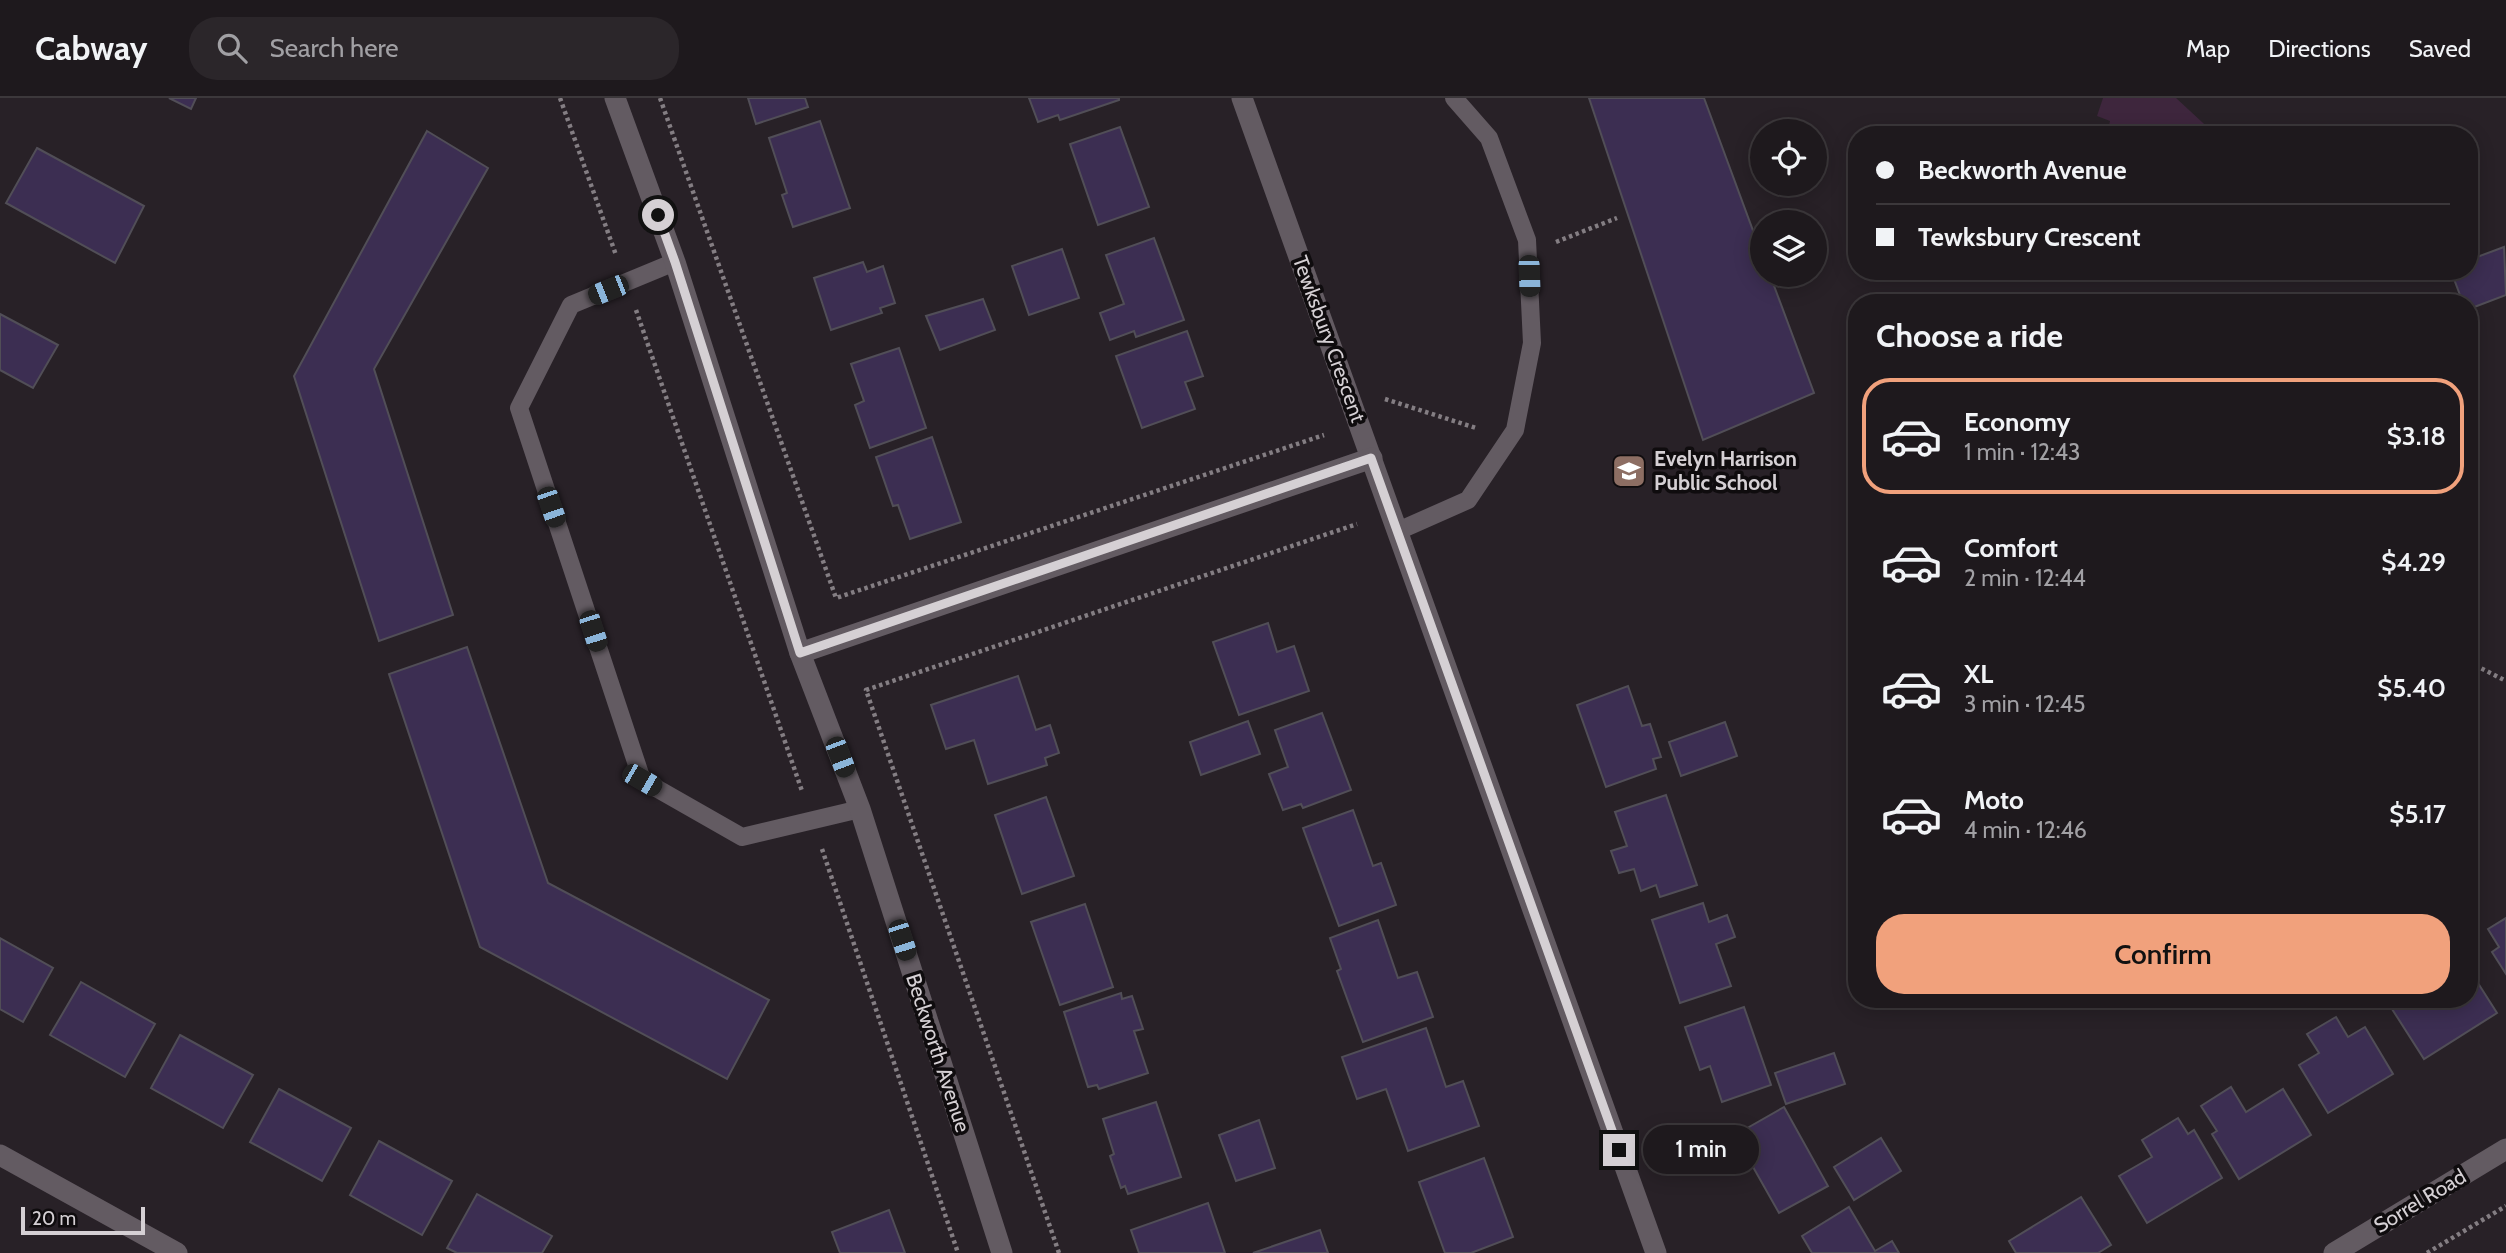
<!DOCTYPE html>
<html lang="en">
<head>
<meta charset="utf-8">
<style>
  :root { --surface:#1e191d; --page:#2b262a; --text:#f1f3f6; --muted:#a1a0a4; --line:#3c383b; --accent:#f1a17c }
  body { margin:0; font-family:Cabin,sans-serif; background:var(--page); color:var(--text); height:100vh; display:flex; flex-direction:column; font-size:26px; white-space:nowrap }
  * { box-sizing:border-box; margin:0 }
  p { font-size:23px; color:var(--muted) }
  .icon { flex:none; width:38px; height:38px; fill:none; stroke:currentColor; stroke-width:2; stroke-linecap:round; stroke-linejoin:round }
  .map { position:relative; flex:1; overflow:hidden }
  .panel { position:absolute; left:1848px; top:196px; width:630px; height:714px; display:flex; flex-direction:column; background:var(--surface); border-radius:28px; box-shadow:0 4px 18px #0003,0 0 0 2px var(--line) }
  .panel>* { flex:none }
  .banner { position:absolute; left:1848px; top:28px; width:630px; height:154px; border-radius:28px; box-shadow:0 4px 18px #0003,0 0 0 2px var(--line); display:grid; align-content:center; height:154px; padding:0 28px; background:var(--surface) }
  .controls { position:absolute; left:1750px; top:21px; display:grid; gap:14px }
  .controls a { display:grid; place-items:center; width:77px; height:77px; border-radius:50%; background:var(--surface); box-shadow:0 4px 18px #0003,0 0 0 2px var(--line); font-size:35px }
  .scale { position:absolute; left:21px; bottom:18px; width:124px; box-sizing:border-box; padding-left:7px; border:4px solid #d5d0d4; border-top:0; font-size:19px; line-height:24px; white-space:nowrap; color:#d5d0d4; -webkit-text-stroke:5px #0f0c0e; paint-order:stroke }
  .end { position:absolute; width:32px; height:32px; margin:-16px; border:9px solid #d5d0d4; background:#111; box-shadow:0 0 0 4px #111 }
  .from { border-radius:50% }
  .bubble { position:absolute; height:49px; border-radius:24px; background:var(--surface); box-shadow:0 4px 18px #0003,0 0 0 2px var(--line); font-size:23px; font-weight:600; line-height:49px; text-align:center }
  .car { position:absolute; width:21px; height:42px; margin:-21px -10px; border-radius:9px; box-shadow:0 0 5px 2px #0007; background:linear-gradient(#222 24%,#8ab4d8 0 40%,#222 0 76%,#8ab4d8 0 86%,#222 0) }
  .banner b { display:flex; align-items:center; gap:24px; height:66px; font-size:26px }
  .banner b+b { border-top:2px solid var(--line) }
  .banner i { width:18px; height:18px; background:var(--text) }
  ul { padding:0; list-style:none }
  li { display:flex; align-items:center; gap:21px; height:116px; margin:0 14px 10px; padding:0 14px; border:4px solid transparent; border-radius:28px }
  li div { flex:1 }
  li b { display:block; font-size:26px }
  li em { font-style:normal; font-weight:600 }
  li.current { border-color:var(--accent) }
  li>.icon { width:63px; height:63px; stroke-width:1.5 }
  h2 { padding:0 28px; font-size:32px; line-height:84px }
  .button { display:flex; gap:14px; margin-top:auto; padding:14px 28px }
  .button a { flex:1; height:80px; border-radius:28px; background:var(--accent); color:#111; font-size:28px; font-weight:600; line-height:80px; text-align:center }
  header { display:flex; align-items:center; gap:42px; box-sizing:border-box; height:98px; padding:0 35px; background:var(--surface); border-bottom:2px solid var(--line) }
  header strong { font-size:33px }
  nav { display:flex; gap:38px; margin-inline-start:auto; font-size:24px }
  .search { width:490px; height:63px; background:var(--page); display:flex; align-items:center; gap:18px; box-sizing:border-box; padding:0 24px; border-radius:28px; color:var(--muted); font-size:26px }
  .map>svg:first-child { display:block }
</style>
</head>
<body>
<header>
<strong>Cabway</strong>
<div class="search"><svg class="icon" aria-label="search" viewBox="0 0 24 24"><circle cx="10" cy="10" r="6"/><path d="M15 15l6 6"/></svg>Search here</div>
<nav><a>Map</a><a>Directions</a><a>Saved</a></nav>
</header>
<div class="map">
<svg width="2506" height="1155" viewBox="0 0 2506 1155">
  <rect width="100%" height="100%" fill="#282127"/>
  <path fill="#3e263d" d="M 2103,0 L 2176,0 L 2216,37 L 2107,37 L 2110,23 L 2097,18 Z"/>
  <g fill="#3c2e52" stroke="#514e57" stroke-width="2">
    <path d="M 169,0 L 196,0 L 191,11 Z"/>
    <path d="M 748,0 L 805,0 L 808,9 L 756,26 Z"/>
    <path d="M 1029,0 L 1119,0 L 1119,2 L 1060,22 L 1058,17 L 1038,24 Z"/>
    <path d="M 1589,0 L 1704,0 L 1762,157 L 1762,177 L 1770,177 L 1814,295 L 1703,342 Z"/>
    <path d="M 820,23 L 850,110 L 793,129 L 782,97 L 787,95 L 769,40 Z"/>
    <path d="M 1120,29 L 1149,109 L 1098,127 L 1070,46 Z"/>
    <path d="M 427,33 L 488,70 L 374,271 L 453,517 L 379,543 L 294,278 Z"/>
    <path d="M 37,50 L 144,108 L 115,165 L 6,105 Z"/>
    <path d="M 1154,140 L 1184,222 L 1136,239 L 1134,233 L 1110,242 L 1100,215 L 1124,206 L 1106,157 Z"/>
    <path d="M 2504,149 L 2506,197 L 2469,211 L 2469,205 L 2463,205 L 2451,173 L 2469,173 L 2469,162 Z"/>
    <path d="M 1062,151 L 1079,200 L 1029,217 L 1012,168 Z"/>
    <path d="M 863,164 L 867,174 L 883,168 L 895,205 L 880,210 L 882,215 L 831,232 L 814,180 Z"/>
    <path d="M 983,201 L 995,232 L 940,252 L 926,218 Z"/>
    <path d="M 0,216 L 58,247 L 33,290 L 0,272 Z"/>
    <path d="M 1187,233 L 1203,278 L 1185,284 L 1195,311 L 1142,330 L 1116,258 Z"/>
    <path d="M 899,250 L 926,330 L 870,350 L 855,307 L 864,303 L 851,266 Z"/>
    <path d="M 932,339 L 961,424 L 910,441 L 898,407 L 893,408 L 876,359 Z"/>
    <path d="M 1268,525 L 1277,554 L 1294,548 L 1309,593 L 1239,617 L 1213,544 Z"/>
    <path d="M 467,549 L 548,785 L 769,902 L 727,981 L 480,849 L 389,576 Z"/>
    <path d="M 1018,578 L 1036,632 L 1050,627 L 1059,655 L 1045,660 L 1047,667 L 988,686 L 974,642 L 946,651 L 931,607 Z"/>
    <path d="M 1628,588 L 1642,628 L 1650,626 L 1661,659 L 1653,661 L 1656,671 L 1606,689 L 1577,607 Z"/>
    <path d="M 1322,615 L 1351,692 L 1303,710 L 1301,706 L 1283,712 L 1269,676 L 1288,669 L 1275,632 Z"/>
    <path d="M 1248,623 L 1260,656 L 1201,677 L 1190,644 Z"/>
    <path d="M 1725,624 L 1737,658 L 1681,678 L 1669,644 Z"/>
    <path d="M 1666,697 L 1697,787 L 1660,799 L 1656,787 L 1641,793 L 1634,771 L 1619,775 L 1611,753 L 1627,748 L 1615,714 Z"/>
    <path d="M 1046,699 L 1074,778 L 1022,796 L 995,717 Z"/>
    <path d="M 1353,712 L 1373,768 L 1381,765 L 1396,807 L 1339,828 L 1303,730 Z"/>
    <path d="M 1703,805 L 1709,824 L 1727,817 L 1735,839 L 1716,846 L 1731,888 L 1680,905 L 1652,822 Z"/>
    <path d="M 1085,806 L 1113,889 L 1060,907 L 1031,824 Z"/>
    <path d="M 2506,820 L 2506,876 L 2492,854 L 2499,849 L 2488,831 Z"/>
    <path d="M 1378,822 L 1398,880 L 1417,874 L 1433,919 L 1363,944 L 1337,873 L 1341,871 L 1330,840 Z"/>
    <path d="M 0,840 L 53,870 L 23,924 L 0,911 Z"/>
    <path d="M 2469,871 L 2497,915 L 2424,961 L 2392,911 L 2407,901 L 2469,901 Z"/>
    <path d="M 81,884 L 155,926 L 125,979 L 50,937 Z"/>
    <path d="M 1121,895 L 1122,901 L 1132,898 L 1143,931 L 1134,933 L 1148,975 L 1099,991 L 1097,987 L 1088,989 L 1064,914 Z"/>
    <path d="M 1744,909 L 1771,987 L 1722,1004 L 1710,968 L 1700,972 L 1685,929 Z"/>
    <path d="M 2336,919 L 2348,939 L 2365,929 L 2393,976 L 2328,1015 L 2299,967 L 2319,955 L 2307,936 Z"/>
    <path d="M 1426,930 L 1446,989 L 1463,983 L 1479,1028 L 1408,1053 L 1386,991 L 1357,1001 L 1342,959 Z"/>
    <path d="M 180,937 L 253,977 L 223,1030 L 151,990 Z"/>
    <path d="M 1834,955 L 1845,986 L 1786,1006 L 1775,975 Z"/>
    <path d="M 2231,989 L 2246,1014 L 2283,991 L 2311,1037 L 2239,1081 L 2212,1036 L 2217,1033 L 2201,1008 Z"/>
    <path d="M 279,991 L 351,1030 L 322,1083 L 250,1044 Z"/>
    <path d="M 1156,1004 L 1181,1079 L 1128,1096 L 1125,1088 L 1121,1090 L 1110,1058 L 1114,1056 L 1103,1021 Z"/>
    <path d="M 1784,1009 L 1828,1088 L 1779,1115 L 1735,1037 Z"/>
    <path d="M 2178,1020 L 2188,1036 L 2194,1032 L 2222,1080 L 2147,1125 L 2119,1078 L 2152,1059 L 2142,1042 Z"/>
    <path d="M 1259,1022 L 1275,1070 L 1236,1083 L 1219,1037 Z"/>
    <path d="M 1881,1040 L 1901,1073 L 1854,1102 L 1834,1069 Z"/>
    <path d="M 379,1043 L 452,1083 L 422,1137 L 350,1097 Z"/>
    <path d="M 1484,1060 L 1513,1139 L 1471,1155 L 1445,1155 L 1419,1084 Z"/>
    <path d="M 477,1096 L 552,1138 L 542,1155 L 457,1155 L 447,1150 Z"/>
    <path d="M 2081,1099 L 2111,1147 L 2098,1155 L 2016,1155 L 2009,1143 Z"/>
    <path d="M 1208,1105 L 1225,1155 L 1139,1155 L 1131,1132 Z"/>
    <path d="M 1849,1109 L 1875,1153 L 1892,1143 L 1899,1155 L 1812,1155 L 1802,1138 Z"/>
    <path d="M 889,1112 L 905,1155 L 840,1155 L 832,1134 Z"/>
    <path d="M 1320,1132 L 1328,1155 L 1253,1155 Z"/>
  </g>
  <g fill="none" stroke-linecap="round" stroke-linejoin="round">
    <g stroke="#847e83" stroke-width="4.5" stroke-dasharray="3.5 3.5" stroke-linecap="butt">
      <path d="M 560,0 L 616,157"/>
      <path d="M 660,0 L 836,500 L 1324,337"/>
      <path d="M 1556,144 L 1617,120"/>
      <path d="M 636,212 L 802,693"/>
      <path d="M 1385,301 L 1476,330"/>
      <path d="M 2469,564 L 2506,583"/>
      <path d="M 822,751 L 958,1155"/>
      <path d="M 1059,1155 L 866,592 L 1357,426"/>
      <path d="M 2427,1155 L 2506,1108"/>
    </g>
    <g stroke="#635b62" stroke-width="18">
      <path d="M 675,164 L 571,207 L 519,310 L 642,682 L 742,739 L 860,711"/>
      <path d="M 1398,433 L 1468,402 L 1515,332 L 1532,245 L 1527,142 L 1489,40 L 1454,0"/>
    </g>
    <g stroke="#635b62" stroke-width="21">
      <path d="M 1242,0 L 1656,1155"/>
      <path d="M 800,555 L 1372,360"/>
      <path d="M 0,1057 L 177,1155"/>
    </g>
    <g stroke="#635b62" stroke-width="21">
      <path d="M 615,0 L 675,164 L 800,555 L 860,711 L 1002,1155"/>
      <path d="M 2334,1155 L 2506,1051"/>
    </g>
  </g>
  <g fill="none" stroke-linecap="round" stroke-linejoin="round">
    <path stroke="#d5d0d4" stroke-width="9" d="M 658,117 L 675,164 L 800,555 L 1371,360 L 1619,1052"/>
  </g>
  <defs>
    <g id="school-square" transform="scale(1.75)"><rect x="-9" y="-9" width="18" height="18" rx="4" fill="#8d6e63" stroke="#0f0c0e"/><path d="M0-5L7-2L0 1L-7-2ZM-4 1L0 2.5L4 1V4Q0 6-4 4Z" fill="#fff"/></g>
  </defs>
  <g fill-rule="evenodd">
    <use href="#school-square" x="1629" y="373"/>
  </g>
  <g text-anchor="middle" stroke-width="7" stroke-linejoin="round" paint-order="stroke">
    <g font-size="21" fill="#d5d0d4" stroke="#0f0c0e">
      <text transform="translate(1329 241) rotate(70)" y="7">Tewksbury Crescent</text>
      <text transform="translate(938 955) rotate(72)" y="7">Beckworth Avenue</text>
      <text transform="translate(2420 1103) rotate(-31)" y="7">Sorrel Road</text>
    </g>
    <g font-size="21" font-weight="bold" fill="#d5d0d4" stroke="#0f0c0e" text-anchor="start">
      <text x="1654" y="368">Evelyn Harrison<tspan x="1654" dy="24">Public School</tspan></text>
    </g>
  </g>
</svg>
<div class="controls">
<a><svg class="icon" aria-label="locate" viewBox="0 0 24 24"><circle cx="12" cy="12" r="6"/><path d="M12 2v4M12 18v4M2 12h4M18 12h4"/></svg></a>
<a><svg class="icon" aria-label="layers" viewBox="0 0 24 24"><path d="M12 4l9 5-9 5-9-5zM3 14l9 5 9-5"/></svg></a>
</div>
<div class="scale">20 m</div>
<i class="end from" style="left:658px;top:117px"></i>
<i class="end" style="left:1619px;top:1052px"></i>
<div class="bubble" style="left:1643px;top:1027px;width:116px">1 min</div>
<i class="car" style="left:1529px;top:178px;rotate:178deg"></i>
<i class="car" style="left:608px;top:192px;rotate:248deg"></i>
<i class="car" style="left:551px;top:409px;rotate:161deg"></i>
<i class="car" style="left:593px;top:533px;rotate:162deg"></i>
<i class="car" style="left:840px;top:659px;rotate:159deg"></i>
<i class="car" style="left:642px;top:682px;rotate:120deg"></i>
<i class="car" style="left:902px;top:842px;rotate:162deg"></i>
<div class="banner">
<b><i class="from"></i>Beckworth Avenue</b>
<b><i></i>Tewksbury Crescent</b>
</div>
<section class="panel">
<h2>Choose a ride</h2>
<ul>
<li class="current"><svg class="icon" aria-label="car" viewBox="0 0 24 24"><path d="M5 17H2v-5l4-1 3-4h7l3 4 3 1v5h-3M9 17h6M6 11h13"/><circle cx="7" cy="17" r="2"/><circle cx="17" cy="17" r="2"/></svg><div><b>Economy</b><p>1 min · 12:43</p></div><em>$3.18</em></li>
<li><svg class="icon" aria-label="car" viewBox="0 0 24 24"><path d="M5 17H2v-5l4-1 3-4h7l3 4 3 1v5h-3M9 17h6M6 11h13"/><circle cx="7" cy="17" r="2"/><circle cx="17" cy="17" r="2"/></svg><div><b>Comfort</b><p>2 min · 12:44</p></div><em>$4.29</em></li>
<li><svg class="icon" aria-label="car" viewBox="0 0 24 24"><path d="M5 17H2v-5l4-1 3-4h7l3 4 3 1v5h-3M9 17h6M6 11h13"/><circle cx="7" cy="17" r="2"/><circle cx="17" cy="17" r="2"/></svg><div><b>XL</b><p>3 min · 12:45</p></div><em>$5.40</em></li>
<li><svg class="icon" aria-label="car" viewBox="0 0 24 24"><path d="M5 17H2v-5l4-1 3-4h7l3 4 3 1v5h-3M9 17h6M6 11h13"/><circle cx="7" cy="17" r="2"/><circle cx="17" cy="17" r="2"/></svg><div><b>Moto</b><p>4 min · 12:46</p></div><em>$5.17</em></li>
</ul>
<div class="button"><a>Confirm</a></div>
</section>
</div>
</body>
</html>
